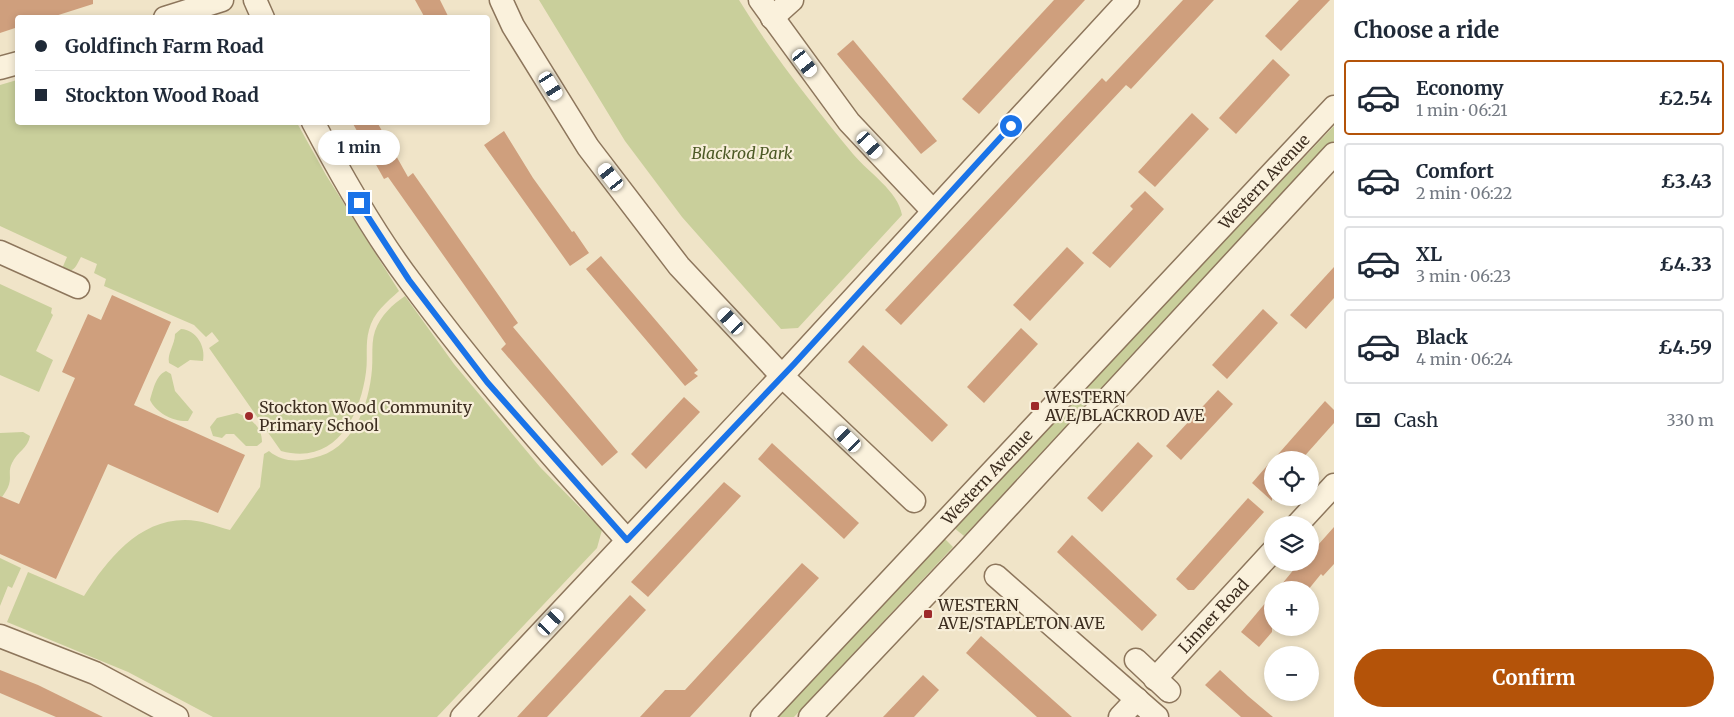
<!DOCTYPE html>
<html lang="en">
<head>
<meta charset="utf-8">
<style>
  :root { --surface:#fff; --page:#f2f2f3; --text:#1f2937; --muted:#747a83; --line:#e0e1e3; --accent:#b45309 }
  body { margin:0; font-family:Merriweather,serif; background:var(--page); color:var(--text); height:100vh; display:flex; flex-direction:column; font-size:19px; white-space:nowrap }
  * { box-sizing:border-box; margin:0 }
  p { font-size:16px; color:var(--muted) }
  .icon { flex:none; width:28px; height:28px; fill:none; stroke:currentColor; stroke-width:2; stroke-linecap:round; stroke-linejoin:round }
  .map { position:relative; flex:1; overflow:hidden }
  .panel { display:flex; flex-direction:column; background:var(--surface); width:400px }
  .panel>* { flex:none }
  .top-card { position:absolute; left:15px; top:15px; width:475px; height:110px; border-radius:5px; box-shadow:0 2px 8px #0003; display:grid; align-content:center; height:110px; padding:0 20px; background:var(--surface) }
  .fabs { position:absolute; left:1264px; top:451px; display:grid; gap:10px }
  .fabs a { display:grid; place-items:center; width:55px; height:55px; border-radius:50%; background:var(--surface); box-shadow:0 2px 8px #0003; font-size:25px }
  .end { position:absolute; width:22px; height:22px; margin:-11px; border:6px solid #1a73e8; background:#fff; box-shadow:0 0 0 2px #fff }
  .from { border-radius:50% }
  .bubble { position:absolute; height:35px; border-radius:18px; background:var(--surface); box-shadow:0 2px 8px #0003; font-size:16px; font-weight:700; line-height:35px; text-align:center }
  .car { position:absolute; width:15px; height:30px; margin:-15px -8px; border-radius:6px; box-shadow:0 0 4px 1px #0007; background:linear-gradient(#fff 24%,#345 0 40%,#fff 0 76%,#345 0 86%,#fff 0) }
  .top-card b { display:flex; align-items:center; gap:18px; height:48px; font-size:19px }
  .top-card b+b { border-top:1px solid var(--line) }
  .top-card i { width:12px; height:12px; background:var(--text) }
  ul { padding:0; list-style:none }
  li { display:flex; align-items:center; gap:15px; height:75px; margin:0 10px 8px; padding:0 10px; border:2px solid var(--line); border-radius:5px }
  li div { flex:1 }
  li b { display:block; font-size:19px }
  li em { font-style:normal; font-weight:700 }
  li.current { border-color:var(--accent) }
  li>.icon { width:45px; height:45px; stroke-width:1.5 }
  h2 { padding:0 20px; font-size:22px; line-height:60px }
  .pay { display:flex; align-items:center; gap:12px; height:55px; padding:0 20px; font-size:19px }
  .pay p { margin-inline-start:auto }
  .action { display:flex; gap:10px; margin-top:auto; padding:10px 20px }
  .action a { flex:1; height:58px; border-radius:30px; background:var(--accent); color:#fff; font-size:20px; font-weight:700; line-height:58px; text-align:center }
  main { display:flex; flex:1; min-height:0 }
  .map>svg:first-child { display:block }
</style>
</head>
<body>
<main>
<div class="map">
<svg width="1334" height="717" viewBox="0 0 1334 717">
  <rect width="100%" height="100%" fill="#f0e4c8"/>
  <g fill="#c9cf9b">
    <path d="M 539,0 L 739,0 C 772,54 813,105 853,154 C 869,173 898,191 902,215 L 798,328 L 781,329 L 682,217 L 625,141 Z"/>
    <path d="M 17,80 L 18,122 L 297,123 L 326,175 L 399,291 C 387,302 373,313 369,330 C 365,344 368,358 366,372 C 360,417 335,466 281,451 L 209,348 L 219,341 L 212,332 L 206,337 L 194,325 L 104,286 L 106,279 L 94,273 L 97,264 L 81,257 C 75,268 74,273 61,271 L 67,257 L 0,226 L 0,85 Z"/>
    <path d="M 1334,126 L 1334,141 L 964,536 L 953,527 Z"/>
    <path d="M 0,284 L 52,308 L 51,313 L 53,315 L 36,351 L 53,360 L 39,392 L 0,375 Z"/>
    <path d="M 405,296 L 454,364 L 540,467 L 602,530 L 597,548 L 437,717 L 213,717 L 128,672 L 7,622 L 28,572 L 84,596 C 107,560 138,520 185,520 C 201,520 215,526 230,530 L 260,487 L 264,454 L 269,451 C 282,462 297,462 313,458 C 353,450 369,406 372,369 C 373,356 371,343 375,331 C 381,315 392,305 405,296 Z"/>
    <path d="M 181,329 C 196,330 206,346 203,361 L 190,360 L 178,368 L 169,363 C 167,353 175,345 175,334 Z"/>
    <path d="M 166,371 L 171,374 L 175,391 L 193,412 L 188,421 C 174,422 156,413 150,400 C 153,390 156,375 166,371 Z"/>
    <path d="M 237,413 C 250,418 262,426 262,442 L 257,446 L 246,446 L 234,434 L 226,434 L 222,438 L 213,436 L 210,427 L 217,418 Z"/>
    <path d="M 23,432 L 30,436 C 28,448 17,452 12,463 C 6,475 16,479 2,497 L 0,496 L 0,433 Z"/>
    <path d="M 944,538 L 953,547 L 794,717 L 777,717 Z"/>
    <path d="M 0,558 L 21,568 L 12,588 L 8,586 L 0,606 Z"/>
  </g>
  <g fill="#cf9f7d">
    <path d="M 0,0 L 93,0 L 93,4 L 49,18 L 18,18 L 18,27 L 0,33 Z"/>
    <path d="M 415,0 L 440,0 L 449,18 L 425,18 Z"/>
    <path d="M 1054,0 L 1085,0 L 979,114 L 962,99 Z"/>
    <path d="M 1183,0 L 1214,0 L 1131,89 L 1126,85 L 901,325 L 885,310 L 1102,78 L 1106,82 Z"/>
    <path d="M 1299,0 L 1330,0 L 1281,51 L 1265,36 Z"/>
    <path d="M 853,40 L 937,141 L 921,154 L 837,54 Z"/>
    <path d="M 1273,59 L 1290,75 L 1236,134 L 1219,118 Z"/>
    <path d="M 1192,113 L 1209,129 L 1155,187 L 1138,172 Z"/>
    <path d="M 352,122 L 377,122 L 408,177 L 413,173 L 518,323 L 513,327 L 618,452 L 602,466 L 501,349 L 506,344 L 388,177 L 384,179 Z"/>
    <path d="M 504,131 L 533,178 L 572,232 L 574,231 L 589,253 L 570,266 L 484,145 Z"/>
    <path d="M 1145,191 L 1164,209 L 1110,268 L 1092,253 L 1133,209 L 1130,206 Z"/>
    <path d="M 1067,247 L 1084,263 L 1030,321 L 1013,305 Z"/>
    <path d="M 601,256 L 698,370 L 694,373 L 698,376 L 685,386 L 586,269 Z"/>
    <path d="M 1334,267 L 1334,298 L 1306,329 L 1290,315 Z"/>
    <path d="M 112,295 L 171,322 L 134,405 L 245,455 L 218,513 L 108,464 L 56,579 L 0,554 L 0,496 L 19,504 L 75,378 L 62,372 L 88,314 L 101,320 Z"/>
    <path d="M 1263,309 L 1278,323 L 1227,379 L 1212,365 Z"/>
    <path d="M 1021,328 L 1038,344 L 984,403 L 967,387 Z"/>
    <path d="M 863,345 L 948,425 L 932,442 L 848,362 Z"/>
    <path d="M 1218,390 L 1233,404 L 1181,460 L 1166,446 Z"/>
    <path d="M 684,397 L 700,412 L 646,469 L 631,454 Z"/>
    <path d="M 1325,401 L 1334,410 L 1334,423 L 1301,460 L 1273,460 Z"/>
    <path d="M 1138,442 L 1153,456 L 1102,512 L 1087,498 Z"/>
    <path d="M 772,443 L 859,523 L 844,539 L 758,459 Z"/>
    <path d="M 1272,460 L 1272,501 L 1252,483 Z"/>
    <path d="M 724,482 L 741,496 L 648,597 L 631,582 Z"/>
    <path d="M 1248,498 L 1264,512 L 1194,590 L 1188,590 L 1176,579 Z"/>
    <path d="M 1334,527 L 1334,564 L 1323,576 L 1321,574 L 1308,590 L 1277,590 L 1300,562 L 1310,562 L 1310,554 Z"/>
    <path d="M 1072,535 L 1157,615 L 1142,631 L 1057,552 Z"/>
    <path d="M 802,563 L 819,578 L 690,717 L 640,717 L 665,690 L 685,690 Z"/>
    <path d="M 630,595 L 646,610 L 547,717 L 517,717 Z"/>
    <path d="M 1272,595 L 1272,632 L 1259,647 L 1241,632 Z"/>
    <path d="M 981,636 L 996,649 L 1072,717 L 1037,717 L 966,653 Z"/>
    <path d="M 0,670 L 38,685 L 103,717 L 56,717 L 0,693 Z"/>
    <path d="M 1220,670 L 1248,696 L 1273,717 L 1241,717 L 1205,685 Z"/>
    <path d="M 923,675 L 939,690 L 914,717 L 883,717 Z"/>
  </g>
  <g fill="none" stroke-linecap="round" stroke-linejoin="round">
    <g stroke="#8d765c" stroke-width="25">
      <g id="minor">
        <path d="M 255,0 L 263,18"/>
        <path d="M 501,0 L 513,26 L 588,147 L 679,266 L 782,376 L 914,501"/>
        <path d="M 760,0 L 849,122 L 932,210"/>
        <path d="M 165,18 L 222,0"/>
        <path d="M 772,18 L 792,0"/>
        <path d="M 0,68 L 18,63"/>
        <path d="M 313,122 C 342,177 373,232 410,281 C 477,372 551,456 627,540"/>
        <path d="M 0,252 L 78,287"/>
        <path d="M 1297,525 L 1334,485"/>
        <path d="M 996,576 L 1157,717"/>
        <path d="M 0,636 L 95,673 L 177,717"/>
        <path d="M 1136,660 L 1169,691"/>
        <path id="s1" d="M 1155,679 L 1272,552"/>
        <path d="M 462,717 L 782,376 L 1128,0"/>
        <path id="s2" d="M 762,717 L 1334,107"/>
        <path d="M 810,717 L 968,550 L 1334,154"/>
        <path d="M 1120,717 L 1137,699"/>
      </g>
    </g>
    <use href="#minor" stroke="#faf1dc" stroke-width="22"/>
  </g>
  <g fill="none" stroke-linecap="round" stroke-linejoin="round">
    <path stroke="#1a73e8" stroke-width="6" d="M 359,203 L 409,280 L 487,382 L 627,540 L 794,364 L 1011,126"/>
  </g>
  <g fill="#9e2a2b" stroke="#f7eed8" stroke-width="2">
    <rect x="1030" y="401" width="10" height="10" rx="2.5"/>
    <circle cx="249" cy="416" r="5"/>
    <rect x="923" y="609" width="10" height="10" rx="2.5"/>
  </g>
  <g text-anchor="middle" stroke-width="4.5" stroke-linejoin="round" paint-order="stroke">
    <g font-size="16" font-style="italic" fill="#4d5a26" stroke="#f7eed8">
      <text x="742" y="159">Blackrod Park</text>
    </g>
    <g font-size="16" fill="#3d2e20" stroke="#f7eed8">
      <text dy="6" stroke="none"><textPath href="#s2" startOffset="734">Western Avenue</textPath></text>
      <text dy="6" stroke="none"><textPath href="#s2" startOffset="329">Western Avenue</textPath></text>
      <text dy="6" stroke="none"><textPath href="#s1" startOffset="86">Linner Road</textPath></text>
    </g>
    <g font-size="16" fill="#3d2e20" stroke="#f7eed8" text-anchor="start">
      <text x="1045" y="403">WESTERN<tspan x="1045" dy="18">AVE/BLACKROD AVE</tspan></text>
      <text x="259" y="413">Stockton Wood Community<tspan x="259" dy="18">Primary School</tspan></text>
      <text x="938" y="611">WESTERN<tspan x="938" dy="18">AVE/STAPLETON AVE</tspan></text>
    </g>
  </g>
</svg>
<div class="fabs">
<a><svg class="icon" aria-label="locate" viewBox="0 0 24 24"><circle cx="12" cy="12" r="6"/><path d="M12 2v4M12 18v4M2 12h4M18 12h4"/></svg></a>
<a><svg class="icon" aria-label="layers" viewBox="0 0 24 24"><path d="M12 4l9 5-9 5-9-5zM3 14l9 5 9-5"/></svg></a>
<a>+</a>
<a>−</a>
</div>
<i class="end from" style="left:1011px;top:126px"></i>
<i class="end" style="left:359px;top:203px"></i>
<div class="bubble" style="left:318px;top:130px;width:82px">1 min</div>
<i class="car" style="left:805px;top:63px;rotate:143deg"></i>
<i class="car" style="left:551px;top:86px;rotate:148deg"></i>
<i class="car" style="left:870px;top:145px;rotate:138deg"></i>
<i class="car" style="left:611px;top:177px;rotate:322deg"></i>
<i class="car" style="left:731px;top:321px;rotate:317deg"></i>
<i class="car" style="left:848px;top:439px;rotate:314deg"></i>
<i class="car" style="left:551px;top:622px;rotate:43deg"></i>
<div class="top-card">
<b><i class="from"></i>Goldfinch Farm Road</b>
<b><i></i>Stockton Wood Road</b>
</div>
</div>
<section class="panel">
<h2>Choose a ride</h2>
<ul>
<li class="current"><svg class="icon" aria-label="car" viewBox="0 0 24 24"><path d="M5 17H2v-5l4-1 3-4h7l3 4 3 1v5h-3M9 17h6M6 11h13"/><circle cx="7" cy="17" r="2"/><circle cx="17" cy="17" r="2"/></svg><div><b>Economy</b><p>1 min · 06:21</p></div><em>£2.54</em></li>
<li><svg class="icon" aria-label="car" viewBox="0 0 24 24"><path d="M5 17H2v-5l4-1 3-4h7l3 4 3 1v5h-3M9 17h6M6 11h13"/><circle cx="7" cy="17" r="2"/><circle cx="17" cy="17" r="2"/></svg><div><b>Comfort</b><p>2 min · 06:22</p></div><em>£3.43</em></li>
<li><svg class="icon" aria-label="car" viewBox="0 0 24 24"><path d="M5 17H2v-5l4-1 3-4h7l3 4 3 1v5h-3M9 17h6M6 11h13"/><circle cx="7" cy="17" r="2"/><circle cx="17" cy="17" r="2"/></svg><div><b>XL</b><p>3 min · 06:23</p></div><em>£4.33</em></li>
<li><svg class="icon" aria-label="car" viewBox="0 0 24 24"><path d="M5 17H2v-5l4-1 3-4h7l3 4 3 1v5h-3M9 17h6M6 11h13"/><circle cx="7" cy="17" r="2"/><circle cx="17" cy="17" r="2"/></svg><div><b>Black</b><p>4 min · 06:24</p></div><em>£4.59</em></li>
</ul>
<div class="pay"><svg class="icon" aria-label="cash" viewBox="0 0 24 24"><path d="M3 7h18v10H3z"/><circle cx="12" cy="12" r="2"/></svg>Cash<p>330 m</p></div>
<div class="action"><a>Confirm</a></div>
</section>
</main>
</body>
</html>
